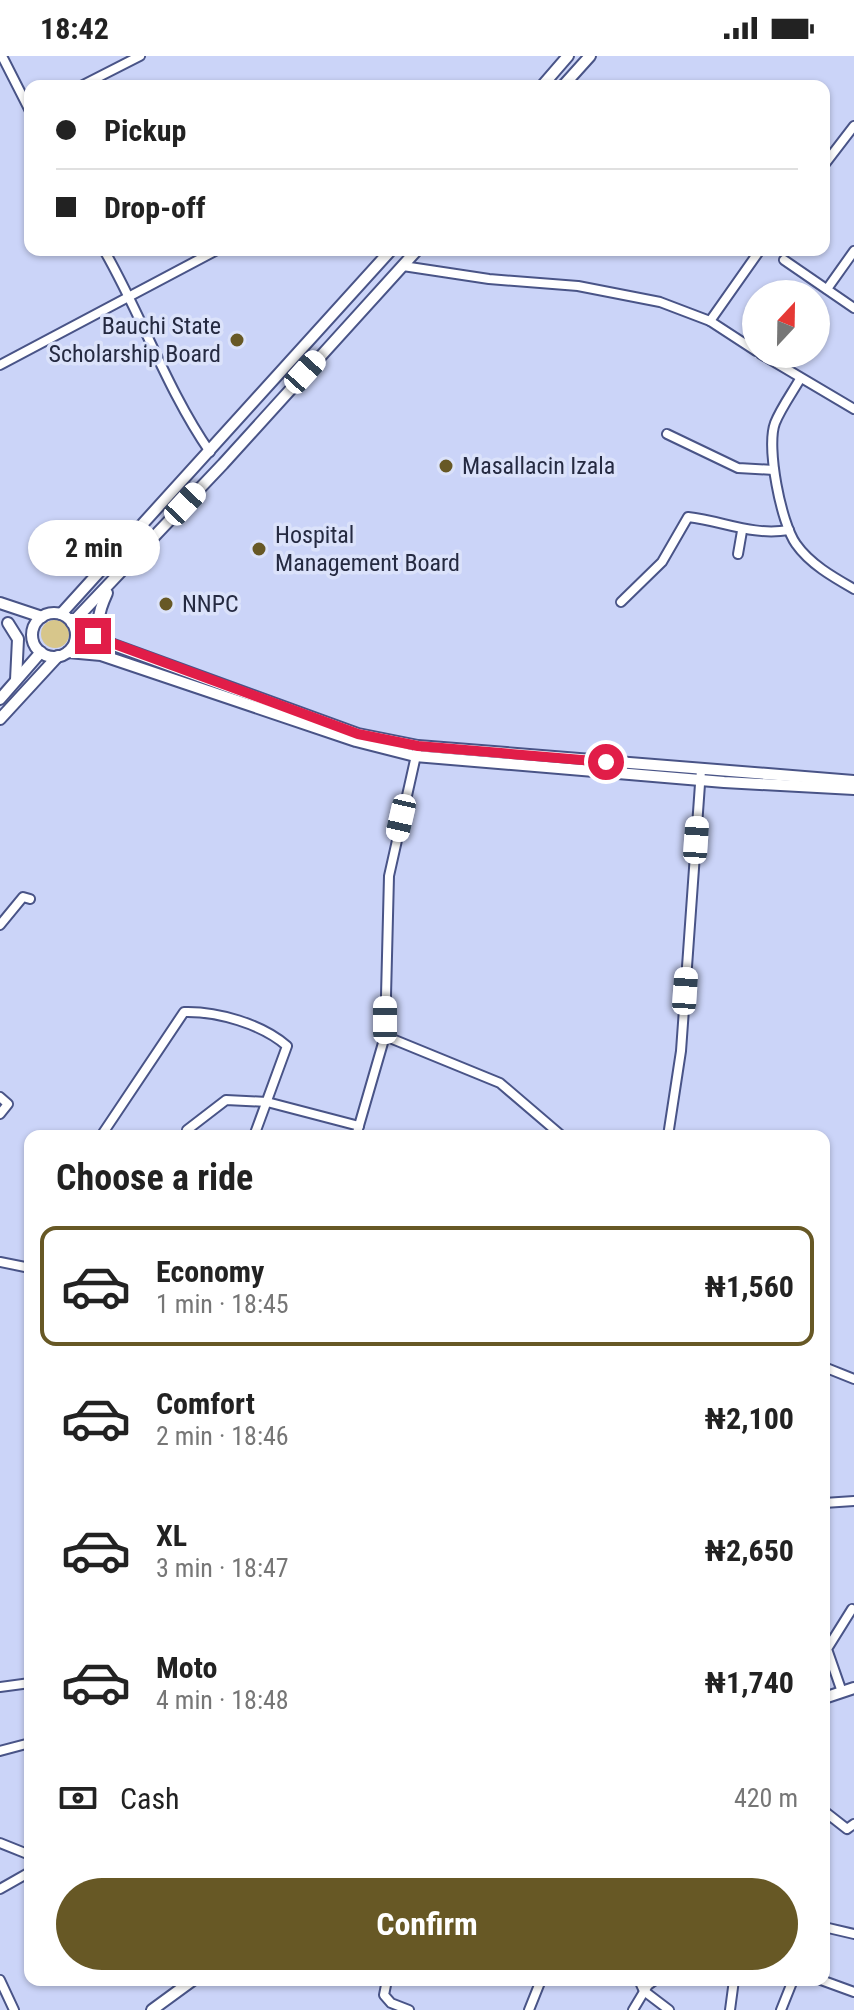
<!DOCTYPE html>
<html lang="en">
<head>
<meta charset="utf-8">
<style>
  :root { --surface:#fff; --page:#f2f2f2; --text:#222; --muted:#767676; --line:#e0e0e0; --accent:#675825 }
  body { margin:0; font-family:"Roboto Condensed",sans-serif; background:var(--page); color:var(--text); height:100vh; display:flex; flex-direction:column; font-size:30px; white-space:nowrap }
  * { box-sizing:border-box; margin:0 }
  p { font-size:26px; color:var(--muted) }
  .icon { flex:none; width:44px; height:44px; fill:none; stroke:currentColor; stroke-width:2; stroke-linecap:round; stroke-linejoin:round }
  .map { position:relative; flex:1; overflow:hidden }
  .panel { position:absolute; left:24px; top:1074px; width:806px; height:856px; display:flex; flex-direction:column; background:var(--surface); border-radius:16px; box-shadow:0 2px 6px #0004 }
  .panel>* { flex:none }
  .guide { position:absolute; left:24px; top:24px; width:806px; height:176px; border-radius:16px; box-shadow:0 2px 6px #0004; display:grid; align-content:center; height:176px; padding:0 32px; background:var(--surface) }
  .needle { width:52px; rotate:22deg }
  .fabs { position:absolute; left:742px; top:224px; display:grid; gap:16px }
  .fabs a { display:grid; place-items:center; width:88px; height:88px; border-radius:50%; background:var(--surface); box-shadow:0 2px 6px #0004; font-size:40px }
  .end { position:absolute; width:36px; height:36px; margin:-18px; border:10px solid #e11d48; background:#fff; box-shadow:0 0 0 4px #fff }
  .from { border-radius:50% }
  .bubble { position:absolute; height:56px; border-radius:28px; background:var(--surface); box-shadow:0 2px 6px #0004; font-size:26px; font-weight:700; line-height:56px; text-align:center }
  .car { position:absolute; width:24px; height:48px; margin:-24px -12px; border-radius:10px; box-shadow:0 0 6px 2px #0007; background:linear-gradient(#fff 24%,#345 0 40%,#fff 0 76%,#345 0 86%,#fff 0) }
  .guide b { display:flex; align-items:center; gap:28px; height:76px; font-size:30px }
  .guide b+b { border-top:2px solid var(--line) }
  .guide i { width:20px; height:20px; background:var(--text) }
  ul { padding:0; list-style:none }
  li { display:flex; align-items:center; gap:24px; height:120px; margin:0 16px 12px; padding:0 16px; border:4px solid transparent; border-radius:16px }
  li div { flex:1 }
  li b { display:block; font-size:30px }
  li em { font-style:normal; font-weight:700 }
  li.current { border-color:var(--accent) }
  li>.icon { width:72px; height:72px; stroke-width:1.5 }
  h2 { padding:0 32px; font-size:36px; line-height:96px }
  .pay { display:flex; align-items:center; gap:20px; height:88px; padding:0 32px; font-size:30px }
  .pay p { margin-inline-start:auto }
  .action { display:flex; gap:16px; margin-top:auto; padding:16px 32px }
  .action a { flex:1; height:92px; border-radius:48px; background:var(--accent); color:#fff; font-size:32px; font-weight:700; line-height:92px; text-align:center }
  .status { display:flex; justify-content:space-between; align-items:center; height:56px; padding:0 40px; background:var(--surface); direction:ltr }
  .status svg { height:22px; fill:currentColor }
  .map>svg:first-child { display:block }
</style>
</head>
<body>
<div class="status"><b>18:42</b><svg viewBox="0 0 49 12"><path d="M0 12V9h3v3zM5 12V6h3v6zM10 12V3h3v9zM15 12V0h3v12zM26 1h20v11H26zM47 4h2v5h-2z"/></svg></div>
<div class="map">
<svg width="854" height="1954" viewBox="0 0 854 1954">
  <rect width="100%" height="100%" fill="#cbd4f8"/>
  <circle fill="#d7c68b" cx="55" cy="578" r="14"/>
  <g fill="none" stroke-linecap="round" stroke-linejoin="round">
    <g stroke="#495487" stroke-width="12">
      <g id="minor">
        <path d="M 2,0 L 30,55"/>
        <path d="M 81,30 L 140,0"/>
        <path d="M 824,109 L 854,70"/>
        <path d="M 104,194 C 142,260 167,334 210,396"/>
        <path d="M 784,204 L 854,252"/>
        <path d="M 403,210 L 489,223 L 578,230 L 660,246 L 710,265 L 756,295"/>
        <path d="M 827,233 L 854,195"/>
        <path d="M 710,265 L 760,194"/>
        <path d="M 761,298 L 854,353"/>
        <path d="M 0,309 L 217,194"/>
        <path d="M 800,323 C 792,337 781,352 775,367 C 766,391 781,467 796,488 C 810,508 833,521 854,533"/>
        <path d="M 667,378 L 738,412 L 774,414"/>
        <path d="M 738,498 L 742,475"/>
        <path d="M 621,546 L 662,506 L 688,461 C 724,465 751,480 789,474"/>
        <path d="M 0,869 L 23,841 L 30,843"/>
        <path d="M 385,980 L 500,1027 L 562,1080"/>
        <path d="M 0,1041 L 8,1048 L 0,1058"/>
        <path d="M 187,1074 L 226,1044 L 267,1046 L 359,1070"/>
        <path d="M 101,1080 L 184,956 C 217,955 262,968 287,990 L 254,1080"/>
        <path d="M 356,1080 L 385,980 L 389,820 L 417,695"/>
        <path d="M 668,1080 L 681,995 L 701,714"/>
        <path d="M 0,1206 L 30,1212"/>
        <path d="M 824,1311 L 854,1323"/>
        <path d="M 824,1447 L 854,1445"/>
        <path d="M 0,1631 L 30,1627"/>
        <path d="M 842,1636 L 827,1593 L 852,1553"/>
        <path d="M 0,1695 L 30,1687"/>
        <path d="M 824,1755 L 847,1773 L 854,1768"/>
        <path d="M 0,1787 L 30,1799"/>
        <path d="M 0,1833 L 30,1816"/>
        <path d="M 824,1871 L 854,1878"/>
        <path d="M 0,1924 L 14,1954"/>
        <path d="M 387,1924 L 384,1939 L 391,1947 L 409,1954"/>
        <path d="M 639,1924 L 644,1935 L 669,1954"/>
        <path d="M 821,1924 L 854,1936"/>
        <path d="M 529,1954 L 541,1924"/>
        <path d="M 633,1954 L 648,1929 L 655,1924"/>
        <path d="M 730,1954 L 734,1924"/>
        <path d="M 781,1954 L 793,1924"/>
      </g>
    </g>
    <g stroke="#495487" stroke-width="14">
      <g id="tertiary">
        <path d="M 542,30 L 568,0"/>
        <path d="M 563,30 L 590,0"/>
        <path d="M 107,537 C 97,559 95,567 110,587"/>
        <path d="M 0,547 L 42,561"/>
        <circle cx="54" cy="579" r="22"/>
        <path d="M 61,558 L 391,194"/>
        <path d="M 8,567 L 18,583 L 16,624"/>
        <path d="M 72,567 L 223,408 L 417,194"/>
        <path d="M 75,571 L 111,588 L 358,678 L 418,690 L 854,725"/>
        <path d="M 68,596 L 101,599 L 356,685 L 415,700 L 724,726 L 854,733"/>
        <path d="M 0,643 L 41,596"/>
        <path d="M 0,663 L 58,600"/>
        <path d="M 824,1642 L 854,1632"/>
        <path d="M 152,1954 L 193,1924"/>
      </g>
    </g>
    <use href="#minor" stroke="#fff" stroke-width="8"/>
    <use href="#tertiary" stroke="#fff" stroke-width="10"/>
  </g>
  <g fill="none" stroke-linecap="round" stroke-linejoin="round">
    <path stroke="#e11d48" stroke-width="10" d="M 93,580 L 358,678 L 418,690 L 606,706"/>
  </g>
  <g fill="#675825" stroke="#dbe2fa" stroke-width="3">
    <circle cx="237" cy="284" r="8"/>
    <circle cx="446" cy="410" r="8"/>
    <circle cx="259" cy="493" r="8"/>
    <circle cx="166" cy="548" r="8"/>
  </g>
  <g text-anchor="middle" stroke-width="7" stroke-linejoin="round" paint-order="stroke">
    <g font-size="24" fill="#252a41" stroke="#dbe2fa" text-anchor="start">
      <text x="221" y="278" text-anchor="end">Bauchi State<tspan x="221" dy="28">Scholarship Board</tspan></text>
      <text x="462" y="418">Masallacin Izala</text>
      <text x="275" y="487">Hospital<tspan x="275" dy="28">Management Board</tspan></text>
      <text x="182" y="556">NNPC</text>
    </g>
  </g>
</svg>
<div class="fabs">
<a><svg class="needle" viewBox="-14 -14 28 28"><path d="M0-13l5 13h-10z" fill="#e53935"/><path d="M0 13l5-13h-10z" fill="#767676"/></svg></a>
</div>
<i class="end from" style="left:606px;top:706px"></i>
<i class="end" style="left:93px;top:580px"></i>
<div class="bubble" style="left:28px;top:464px;width:132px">2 min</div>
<i class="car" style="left:305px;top:316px;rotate:42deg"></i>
<i class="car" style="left:185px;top:448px;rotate:43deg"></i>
<i class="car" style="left:401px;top:762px;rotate:193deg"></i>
<i class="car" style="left:696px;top:784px;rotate:4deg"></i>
<i class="car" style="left:685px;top:935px;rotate:4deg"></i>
<i class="car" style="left:385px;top:964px;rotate:0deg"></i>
<div class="guide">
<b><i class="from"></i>Pickup</b>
<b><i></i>Drop-off</b>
</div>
<section class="panel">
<h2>Choose a ride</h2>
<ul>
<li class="current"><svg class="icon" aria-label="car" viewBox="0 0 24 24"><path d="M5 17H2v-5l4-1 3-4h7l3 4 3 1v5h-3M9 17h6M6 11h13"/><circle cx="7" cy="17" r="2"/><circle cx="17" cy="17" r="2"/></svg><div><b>Economy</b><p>1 min · 18:45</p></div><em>₦1,560</em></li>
<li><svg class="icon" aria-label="car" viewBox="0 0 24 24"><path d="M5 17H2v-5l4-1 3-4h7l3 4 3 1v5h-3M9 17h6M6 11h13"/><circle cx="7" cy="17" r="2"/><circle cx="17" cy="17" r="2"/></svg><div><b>Comfort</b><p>2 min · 18:46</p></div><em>₦2,100</em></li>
<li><svg class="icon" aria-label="car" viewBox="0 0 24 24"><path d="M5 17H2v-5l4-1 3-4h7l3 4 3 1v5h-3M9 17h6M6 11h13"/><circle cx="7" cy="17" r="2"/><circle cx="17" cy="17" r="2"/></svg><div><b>XL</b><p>3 min · 18:47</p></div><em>₦2,650</em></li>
<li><svg class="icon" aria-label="car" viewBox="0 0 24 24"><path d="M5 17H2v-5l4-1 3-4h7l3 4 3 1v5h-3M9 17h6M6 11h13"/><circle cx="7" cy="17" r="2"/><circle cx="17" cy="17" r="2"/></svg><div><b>Moto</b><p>4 min · 18:48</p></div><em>₦1,740</em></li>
</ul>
<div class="pay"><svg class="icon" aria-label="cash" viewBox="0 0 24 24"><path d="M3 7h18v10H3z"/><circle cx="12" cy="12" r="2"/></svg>Cash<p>420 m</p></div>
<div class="action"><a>Confirm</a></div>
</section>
</div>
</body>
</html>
